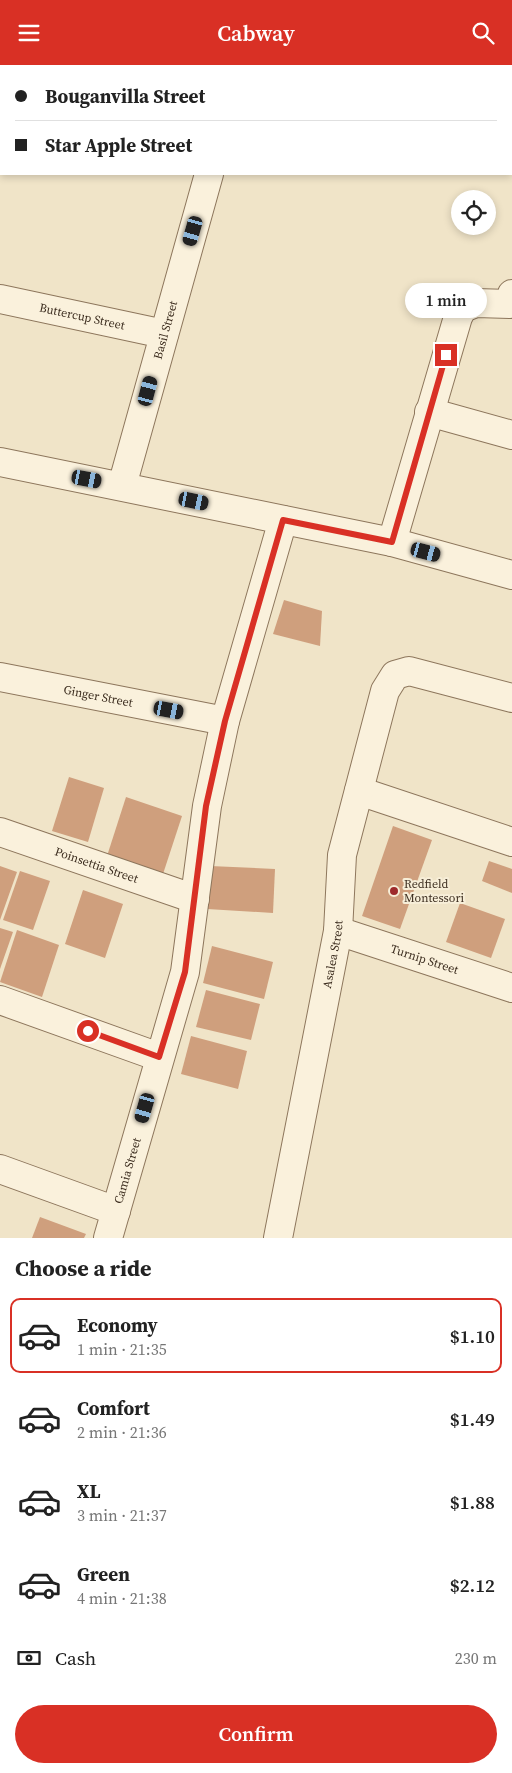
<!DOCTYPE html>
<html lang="en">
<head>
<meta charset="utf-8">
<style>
  :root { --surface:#fff; --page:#f2f2f2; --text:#222; --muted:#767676; --line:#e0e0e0; --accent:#d93025 }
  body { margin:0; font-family:"Source Serif 4",serif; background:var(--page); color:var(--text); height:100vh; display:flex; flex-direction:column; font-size:19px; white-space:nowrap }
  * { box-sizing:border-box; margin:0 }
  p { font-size:16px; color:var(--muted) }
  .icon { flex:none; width:28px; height:28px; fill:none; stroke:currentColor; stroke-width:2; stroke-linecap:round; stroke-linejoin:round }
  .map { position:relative; height:1173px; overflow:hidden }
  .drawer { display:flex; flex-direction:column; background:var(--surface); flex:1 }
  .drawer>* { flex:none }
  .hud { position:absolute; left:0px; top:0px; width:512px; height:110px; box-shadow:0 2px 8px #0003; display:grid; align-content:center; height:110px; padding:0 15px; background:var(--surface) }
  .controls { position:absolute; left:451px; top:125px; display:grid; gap:10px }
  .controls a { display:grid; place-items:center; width:45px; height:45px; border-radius:50%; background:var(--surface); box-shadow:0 2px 8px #0003; font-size:25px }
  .end { position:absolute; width:22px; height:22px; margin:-11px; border:6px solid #d93025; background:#fff; box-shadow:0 0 0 2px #fff }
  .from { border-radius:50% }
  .bubble { position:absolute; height:35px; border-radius:18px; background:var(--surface); box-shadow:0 2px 8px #0003; font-size:16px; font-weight:600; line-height:35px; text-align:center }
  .car { position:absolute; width:15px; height:30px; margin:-15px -8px; border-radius:6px; box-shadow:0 0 4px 1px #0007; background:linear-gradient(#222 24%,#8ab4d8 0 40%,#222 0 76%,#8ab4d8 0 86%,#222 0) }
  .hud b { display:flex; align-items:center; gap:18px; height:48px; font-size:19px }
  .hud b+b { border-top:1px solid var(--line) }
  .hud i { width:12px; height:12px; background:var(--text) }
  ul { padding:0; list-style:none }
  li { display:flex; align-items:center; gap:15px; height:75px; margin:0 10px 8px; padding:0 5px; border:2px solid transparent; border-radius:10px }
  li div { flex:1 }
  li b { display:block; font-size:19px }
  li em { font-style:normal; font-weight:600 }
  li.on { border-color:var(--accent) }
  li>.icon { width:45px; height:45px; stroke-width:1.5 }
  h2 { padding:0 15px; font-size:22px; line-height:60px }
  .pay { display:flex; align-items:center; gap:12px; height:55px; padding:0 15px; font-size:19px }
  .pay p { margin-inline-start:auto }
  .button { display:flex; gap:10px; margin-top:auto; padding:10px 15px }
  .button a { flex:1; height:58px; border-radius:30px; background:var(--accent); color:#fff; font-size:20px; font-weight:600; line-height:58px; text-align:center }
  header { display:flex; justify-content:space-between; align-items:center; height:65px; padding:0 15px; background:var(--accent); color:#fff; font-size:22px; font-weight:600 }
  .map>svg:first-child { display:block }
</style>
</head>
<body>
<header><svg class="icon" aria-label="menu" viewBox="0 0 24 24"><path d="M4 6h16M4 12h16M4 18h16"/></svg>Cabway<svg class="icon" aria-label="search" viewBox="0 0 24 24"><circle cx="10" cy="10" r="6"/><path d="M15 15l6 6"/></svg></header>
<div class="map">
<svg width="512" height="1173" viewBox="0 0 512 1173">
  <rect width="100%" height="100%" fill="#f0e4c8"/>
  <g fill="#cf9f7d">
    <path d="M 284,535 L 322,546 L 320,581 L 273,569 Z"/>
    <path d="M 69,712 L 104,723 L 88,777 L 52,766 Z"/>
    <path d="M 126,732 L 182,751 L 163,809 L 107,791 Z"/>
    <path d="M 393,761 L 432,775 L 400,864 L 362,851 Z"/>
    <path d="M 489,796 L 512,804 L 512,828 L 482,816 Z"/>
    <path d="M 0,801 L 17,807 L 0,855 Z"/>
    <path d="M 210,801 L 275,804 L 273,848 L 207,844 Z"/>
    <path d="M 20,806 L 50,816 L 33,865 L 3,855 Z"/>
    <path d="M 83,825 L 123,839 L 105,893 L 65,879 Z"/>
    <path d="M 460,838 L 505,854 L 491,893 L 446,877 Z"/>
    <path d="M 0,863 L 13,867 L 0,904 Z"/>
    <path d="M 17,865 L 59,880 L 42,932 L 0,917 Z"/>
    <path d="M 212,881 L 273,897 L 264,934 L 203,918 Z"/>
    <path d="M 206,925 L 260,939 L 251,975 L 196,962 Z"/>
    <path d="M 191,971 L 247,986 L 238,1024 L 181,1009 Z"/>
    <path d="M 40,1152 L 86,1169 L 84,1173 L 32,1173 Z"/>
  </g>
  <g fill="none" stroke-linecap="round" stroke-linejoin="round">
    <g stroke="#8d765c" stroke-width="30">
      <g id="minor">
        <path d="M 76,1 L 76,0"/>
        <path d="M 221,1 L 221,0"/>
        <path d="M 387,1 L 387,0"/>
        <path d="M 0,72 L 1,72"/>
        <path id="s1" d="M 0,234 L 164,269"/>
        <path d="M 429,347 L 512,370"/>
        <path d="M 0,397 L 392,477 L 512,510"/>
        <path id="s2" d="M 122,421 L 209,109"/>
        <path d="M 392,477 L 458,252 L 463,243 L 476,238 L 510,239 L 512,229"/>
        <path id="s3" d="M 0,612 L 225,656"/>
        <path d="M 359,726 L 512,777"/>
        <path id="s4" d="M 0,767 L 195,834"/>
        <path id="s5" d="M 338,866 L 512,923"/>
        <path d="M 0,935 L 159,992"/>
        <path d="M 0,1104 L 116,1146"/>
        <path id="s6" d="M 108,1173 L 185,907 L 207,741 L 225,656 L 283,455"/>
        <path id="s7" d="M 278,1173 L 338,866 L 342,790 L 385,626 L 395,610 L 409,606 L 512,633"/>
      </g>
    </g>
    <use href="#minor" stroke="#faf1dc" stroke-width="28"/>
  </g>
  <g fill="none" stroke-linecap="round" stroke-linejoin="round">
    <path stroke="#d93025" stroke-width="6" d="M 88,966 L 159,992 L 185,907 L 206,741 L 225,656 L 283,455 L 392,477 L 446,290"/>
  </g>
  <circle fill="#9e2a2b" stroke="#f7eed8" stroke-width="2" cx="394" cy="826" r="5"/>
  <g text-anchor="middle" stroke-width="4" stroke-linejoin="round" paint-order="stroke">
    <g font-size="12" fill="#3d2e20" stroke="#f7eed8">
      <text dy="4" stroke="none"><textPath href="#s1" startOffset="84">Buttercup Street</textPath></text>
      <text dy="4" stroke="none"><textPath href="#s2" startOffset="162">Basil Street</textPath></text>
      <text dy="4" stroke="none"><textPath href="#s3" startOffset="100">Ginger Street</textPath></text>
      <text dy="4" stroke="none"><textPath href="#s4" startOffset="102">Poinsettia Street</textPath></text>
      <text dy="4" stroke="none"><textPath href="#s7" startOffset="289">Asalea Street</textPath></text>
      <text dy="4" stroke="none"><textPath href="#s5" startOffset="91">Turnip Street</textPath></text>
      <text dy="4" stroke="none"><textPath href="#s6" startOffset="70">Camia Street</textPath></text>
    </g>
    <g font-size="12" fill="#3d2e20" stroke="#f7eed8" text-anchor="start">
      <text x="404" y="823">Redfield<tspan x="404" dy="14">Montessori</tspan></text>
    </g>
  </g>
</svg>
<div class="controls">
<a><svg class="icon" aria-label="locate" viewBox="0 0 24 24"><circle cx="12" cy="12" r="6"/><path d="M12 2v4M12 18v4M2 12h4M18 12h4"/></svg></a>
</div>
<i class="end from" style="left:88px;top:966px"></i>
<i class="end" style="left:446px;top:290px"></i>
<div class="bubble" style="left:405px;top:218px;width:82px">1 min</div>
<i class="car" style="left:193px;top:166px;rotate:196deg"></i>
<i class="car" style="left:148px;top:326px;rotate:15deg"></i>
<i class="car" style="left:87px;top:414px;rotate:101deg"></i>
<i class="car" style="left:194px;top:436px;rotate:102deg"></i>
<i class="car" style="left:426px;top:487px;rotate:105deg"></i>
<i class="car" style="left:169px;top:645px;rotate:101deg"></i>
<i class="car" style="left:145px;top:1043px;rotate:196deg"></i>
<div class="hud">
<b><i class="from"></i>Bouganvilla Street</b>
<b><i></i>Star Apple Street</b>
</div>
</div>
<section class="drawer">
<h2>Choose a ride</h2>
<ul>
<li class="on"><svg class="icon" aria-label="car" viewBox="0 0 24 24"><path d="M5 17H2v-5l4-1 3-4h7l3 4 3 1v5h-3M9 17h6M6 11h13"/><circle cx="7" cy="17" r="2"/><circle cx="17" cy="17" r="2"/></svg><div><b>Economy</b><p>1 min · 21:35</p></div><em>$1.10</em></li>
<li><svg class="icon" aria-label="car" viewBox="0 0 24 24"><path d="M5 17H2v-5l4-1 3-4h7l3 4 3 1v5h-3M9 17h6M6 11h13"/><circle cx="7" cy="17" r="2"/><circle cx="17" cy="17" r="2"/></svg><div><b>Comfort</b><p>2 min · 21:36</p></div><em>$1.49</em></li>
<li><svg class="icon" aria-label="car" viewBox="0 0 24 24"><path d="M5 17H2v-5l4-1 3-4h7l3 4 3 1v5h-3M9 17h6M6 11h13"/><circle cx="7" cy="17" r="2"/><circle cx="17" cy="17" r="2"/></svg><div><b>XL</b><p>3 min · 21:37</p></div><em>$1.88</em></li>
<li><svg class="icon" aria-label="car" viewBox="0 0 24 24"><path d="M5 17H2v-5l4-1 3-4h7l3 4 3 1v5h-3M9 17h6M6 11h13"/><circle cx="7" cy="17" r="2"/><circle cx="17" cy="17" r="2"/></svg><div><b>Green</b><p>4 min · 21:38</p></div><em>$2.12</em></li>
</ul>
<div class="pay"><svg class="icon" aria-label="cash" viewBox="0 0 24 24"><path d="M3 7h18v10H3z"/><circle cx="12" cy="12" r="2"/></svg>Cash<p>230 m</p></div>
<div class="button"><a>Confirm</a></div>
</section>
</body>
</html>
